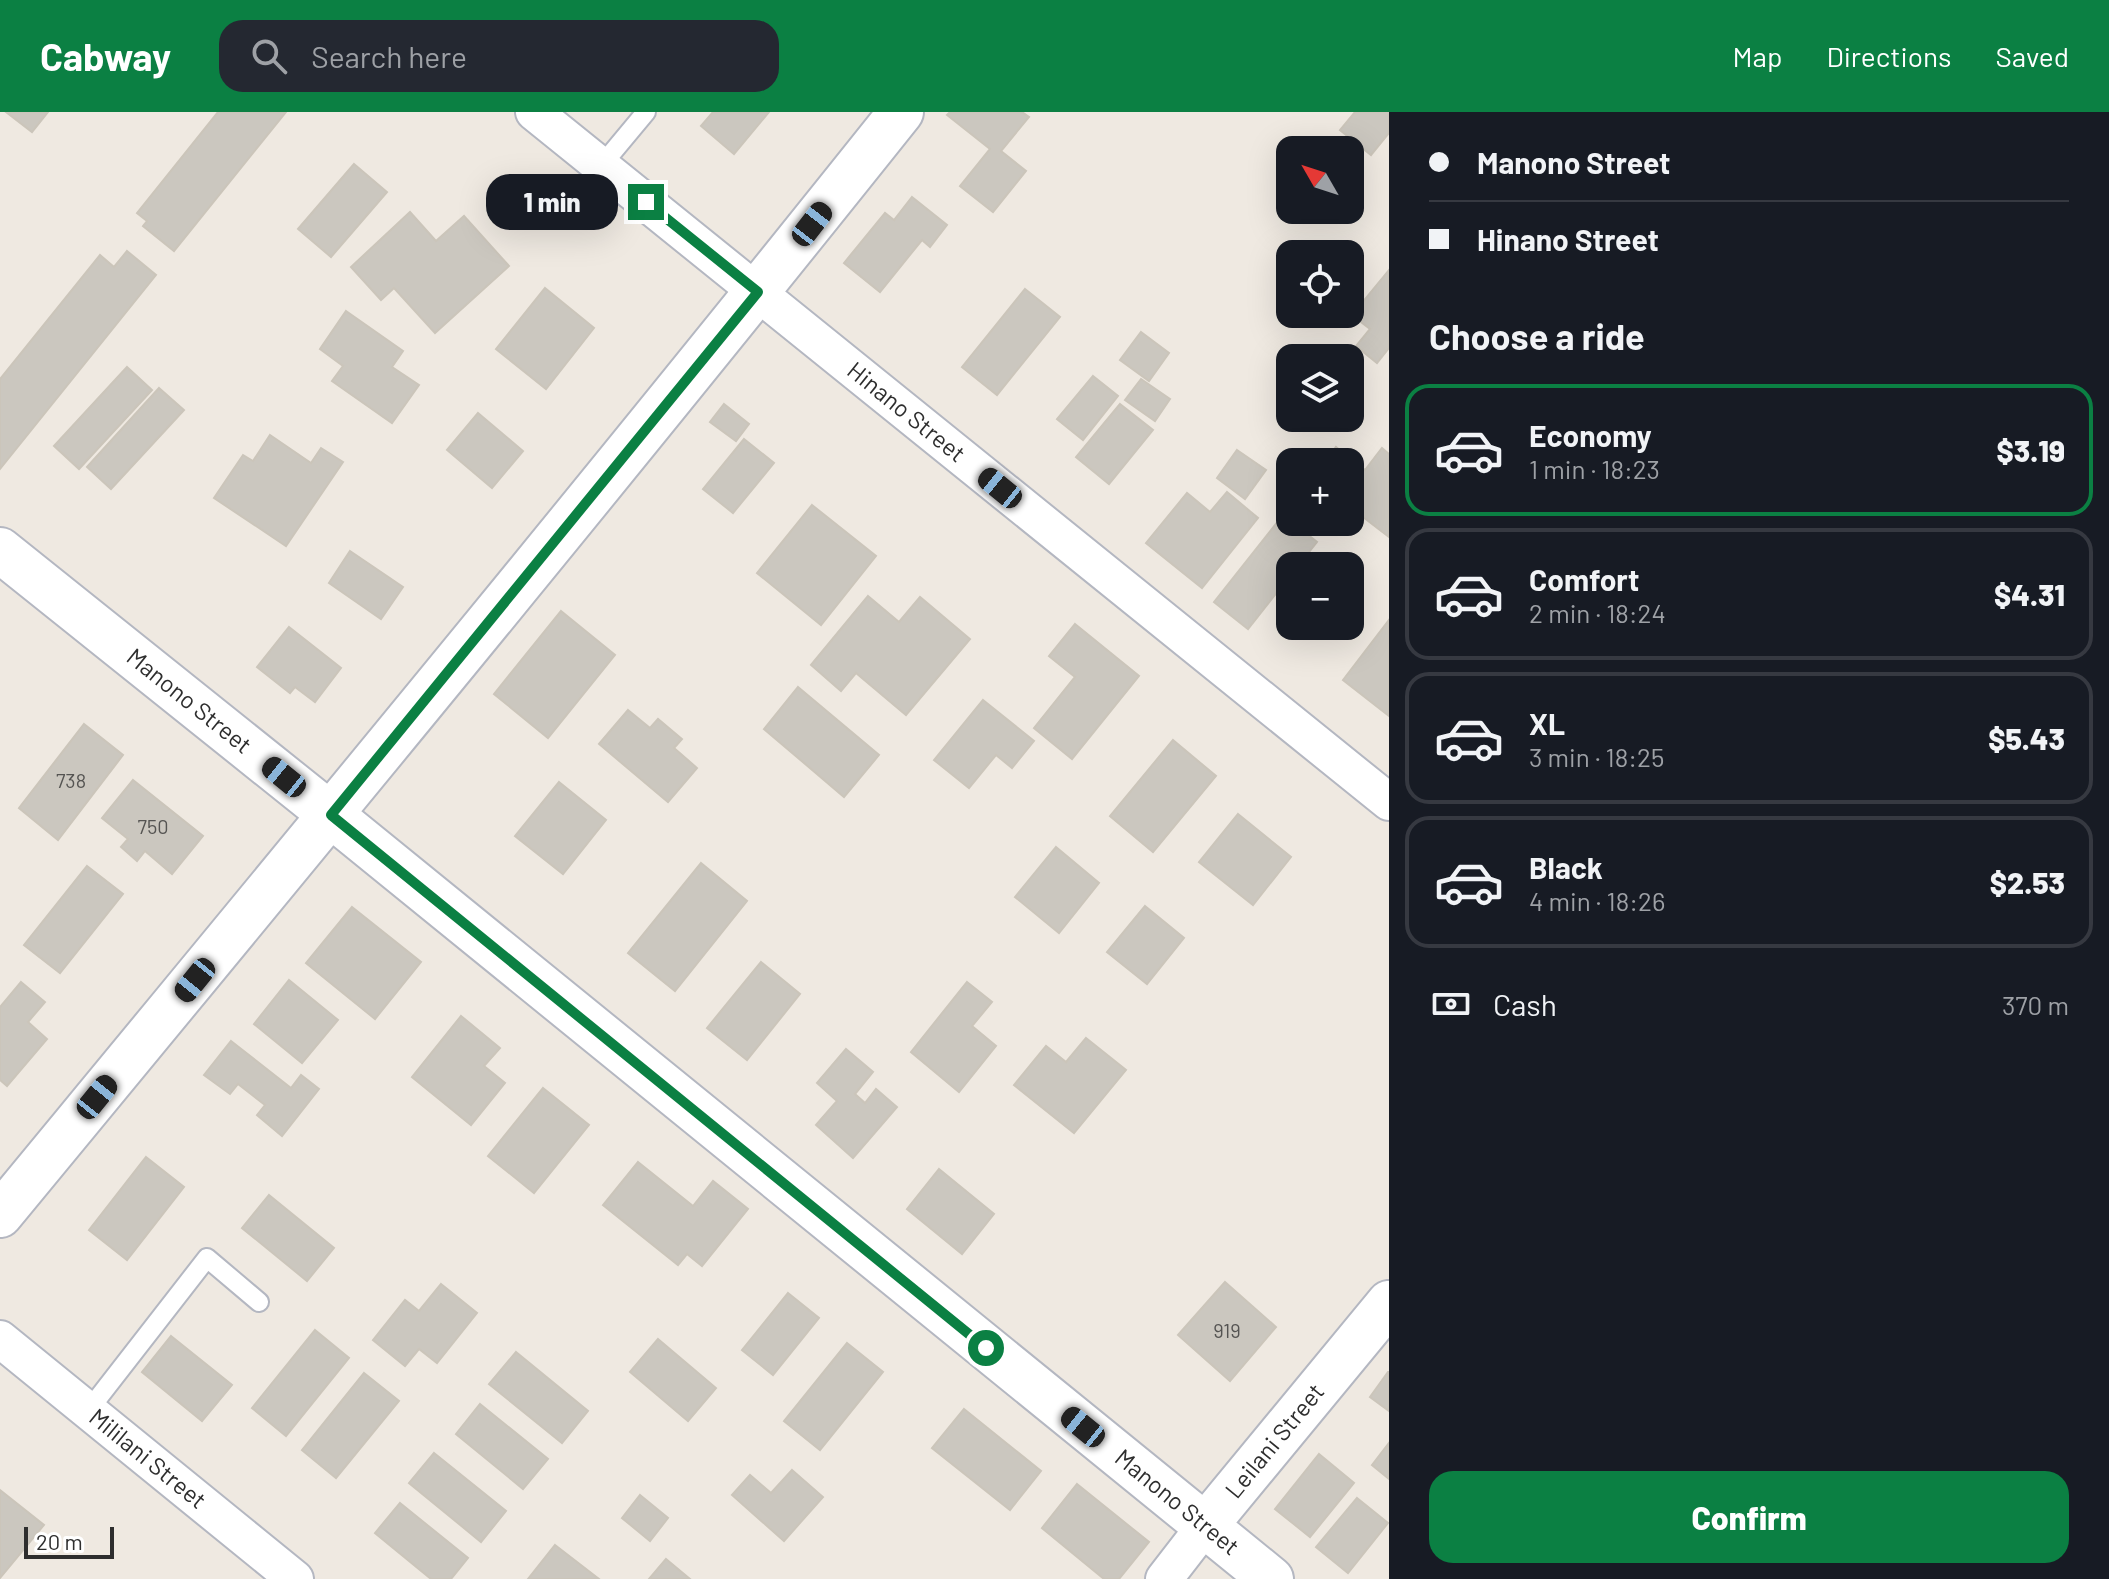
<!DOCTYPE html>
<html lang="en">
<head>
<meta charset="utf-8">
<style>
  :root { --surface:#171b24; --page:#242831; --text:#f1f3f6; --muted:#9ea1a6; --line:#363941; --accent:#0b8043 }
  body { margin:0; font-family:Barlow,sans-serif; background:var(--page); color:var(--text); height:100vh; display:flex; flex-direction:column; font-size:30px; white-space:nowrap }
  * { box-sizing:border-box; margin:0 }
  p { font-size:26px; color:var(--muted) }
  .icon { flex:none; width:44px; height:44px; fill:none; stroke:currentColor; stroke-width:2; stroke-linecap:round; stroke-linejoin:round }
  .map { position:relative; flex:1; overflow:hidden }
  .drawer { display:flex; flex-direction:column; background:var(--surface); width:720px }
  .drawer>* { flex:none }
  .hud { display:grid; align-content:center; height:176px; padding:0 40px; background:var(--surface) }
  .needle { width:52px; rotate:309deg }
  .fabs { position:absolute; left:1276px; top:24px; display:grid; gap:16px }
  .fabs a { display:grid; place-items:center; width:88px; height:88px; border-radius:16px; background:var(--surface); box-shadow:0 8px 32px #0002; font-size:40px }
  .scale { position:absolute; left:24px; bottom:20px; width:90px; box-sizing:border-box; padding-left:8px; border:4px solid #2e2e2e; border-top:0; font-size:22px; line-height:28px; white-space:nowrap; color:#2e2e2e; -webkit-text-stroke:6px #fff; paint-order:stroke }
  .end { position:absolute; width:36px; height:36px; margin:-18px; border:10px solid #0b8043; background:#fff; box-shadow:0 0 0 4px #fff }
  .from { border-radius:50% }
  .bubble { position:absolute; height:56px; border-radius:24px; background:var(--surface); box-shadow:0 8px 32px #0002; font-size:26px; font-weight:800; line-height:56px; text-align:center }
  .car { position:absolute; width:24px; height:48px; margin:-24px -12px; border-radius:10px; box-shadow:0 0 6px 2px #0007; background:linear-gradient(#222 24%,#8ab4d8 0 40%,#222 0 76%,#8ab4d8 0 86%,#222 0) }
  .hud b { display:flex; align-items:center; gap:28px; height:76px; font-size:30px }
  .hud b+b { border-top:2px solid var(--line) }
  .hud i { width:20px; height:20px; background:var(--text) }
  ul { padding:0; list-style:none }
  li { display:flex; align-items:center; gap:24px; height:132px; margin:0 16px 12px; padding:0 24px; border:4px solid var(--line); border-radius:24px }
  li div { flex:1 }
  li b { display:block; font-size:30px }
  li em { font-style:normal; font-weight:800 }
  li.selected { border-color:var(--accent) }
  li>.icon { width:72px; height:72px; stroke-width:1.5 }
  h2 { padding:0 40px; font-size:36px; line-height:96px }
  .pay { display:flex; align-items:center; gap:20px; height:88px; padding:0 40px; font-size:30px }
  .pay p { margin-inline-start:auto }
  .action { display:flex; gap:16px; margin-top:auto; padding:16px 40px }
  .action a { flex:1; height:92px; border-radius:24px; background:var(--accent); color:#fff; font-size:32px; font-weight:800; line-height:92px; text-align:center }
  header { display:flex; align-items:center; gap:48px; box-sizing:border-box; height:112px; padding:0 40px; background:var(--accent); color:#fff }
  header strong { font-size:38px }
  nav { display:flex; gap:44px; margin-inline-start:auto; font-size:28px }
  .search { width:560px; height:72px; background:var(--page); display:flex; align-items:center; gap:20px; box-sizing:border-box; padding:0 28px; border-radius:24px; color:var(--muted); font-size:30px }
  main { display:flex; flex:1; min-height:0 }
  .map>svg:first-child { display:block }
</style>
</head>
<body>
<header>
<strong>Cabway</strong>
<div class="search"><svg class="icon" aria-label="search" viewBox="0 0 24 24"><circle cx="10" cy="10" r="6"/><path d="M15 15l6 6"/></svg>Search here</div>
<nav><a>Map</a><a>Directions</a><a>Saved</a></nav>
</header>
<main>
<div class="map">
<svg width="1389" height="1467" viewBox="0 0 1389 1467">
  <rect width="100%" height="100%" fill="#efe9e1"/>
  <g fill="#cbc7bf" stroke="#cbc5ba" stroke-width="2">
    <path d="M 6,0 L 48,0 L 32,20 Z"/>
    <path d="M 218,0 L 286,0 L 174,139 L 143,114 L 147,109 L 137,101 Z"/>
    <path d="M 713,0 L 769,0 L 734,42 L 701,14 Z"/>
    <path d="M 950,0 L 1022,0 L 1029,5 L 1001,39 L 1026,59 L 993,100 L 960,74 L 990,37 L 947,3 Z"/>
    <path d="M 1355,0 L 1389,0 L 1389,21 L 1371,43 L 1340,18 Z"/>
    <path d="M 354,52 L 387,80 L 331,145 L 298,117 Z"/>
    <path d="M 912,85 L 947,113 L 930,135 L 922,128 L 880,180 L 844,151 L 885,101 L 894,108 Z"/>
    <path d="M 410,100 L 436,129 L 464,104 L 509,154 L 435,221 L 394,176 L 381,188 L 351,155 Z"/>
    <path d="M 127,139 L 156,163 L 0,357 L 0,267 L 100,143 L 114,155 Z"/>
    <path d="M 1389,158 L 1389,236 L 1377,251 L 1356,234 L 1370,217 L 1352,203 Z"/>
    <path d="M 545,176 L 594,216 L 546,277 L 496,237 Z"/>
    <path d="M 1025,177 L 1060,205 L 997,283 L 962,255 Z"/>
    <path d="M 346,199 L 403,239 L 392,255 L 419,273 L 392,311 L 332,269 L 343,254 L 320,237 Z"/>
    <path d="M 1141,220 L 1169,241 L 1149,269 L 1120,248 Z"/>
    <path d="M 127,255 L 152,278 L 79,357 L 54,334 Z"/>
    <path d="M 1093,264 L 1118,284 L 1083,328 L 1057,307 Z"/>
    <path d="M 1141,267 L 1170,287 L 1155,309 L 1125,288 Z"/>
    <path d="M 159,276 L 184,298 L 111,377 L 87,355 Z"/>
    <path d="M 724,292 L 749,312 L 736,329 L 710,310 Z"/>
    <path d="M 1120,292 L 1153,318 L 1109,372 L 1076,345 Z"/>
    <path d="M 478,301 L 523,339 L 492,376 L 447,338 Z"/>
    <path d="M 270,323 L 311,351 L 321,336 L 343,350 L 286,434 L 214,386 L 243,343 L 253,349 Z"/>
    <path d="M 744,327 L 774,351 L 733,401 L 703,377 Z"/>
    <path d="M 1336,335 L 1365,358 L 1382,336 L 1389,342 L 1389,425 L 1350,395 L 1350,350 L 1324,350 Z"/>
    <path d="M 1237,338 L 1266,358 L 1245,387 L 1217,366 Z"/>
    <path d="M 1227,380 L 1258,406 L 1202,476 L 1146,431 L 1187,381 L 1210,400 Z"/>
    <path d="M 812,393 L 876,444 L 821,513 L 757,461 Z"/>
    <path d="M 1283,403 L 1317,430 L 1298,454 L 1290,454 L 1290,464 L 1248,517 L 1214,490 Z"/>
    <path d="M 350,439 L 403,475 L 381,507 L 329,471 Z"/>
    <path d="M 868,484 L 899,510 L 920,485 L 970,527 L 906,603 L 856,561 L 841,579 L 811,553 Z"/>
    <path d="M 561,499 L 615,543 L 548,626 L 494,582 Z"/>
    <path d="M 1389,508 L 1389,604 L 1343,568 Z"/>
    <path d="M 1075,512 L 1139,564 L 1072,647 L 1034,616 L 1075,565 L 1049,544 Z"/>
    <path d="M 289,515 L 341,556 L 315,590 L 295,575 L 290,581 L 257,555 Z"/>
    <path d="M 798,575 L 879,643 L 844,685 L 764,617 Z"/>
    <path d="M 983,588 L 1034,629 L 1012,656 L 996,643 L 969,676 L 934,648 Z"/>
    <path d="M 628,598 L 650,616 L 658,607 L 682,627 L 674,636 L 697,656 L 668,690 L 599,632 Z"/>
    <path d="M 84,612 L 123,643 L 58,728 L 19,696 Z"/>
    <path d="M 1173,628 L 1216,664 L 1153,740 L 1110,704 Z"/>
    <path d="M 133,668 L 203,724 L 172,762 L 145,739 L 137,749 L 121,735 L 128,727 L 102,706 Z"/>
    <path d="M 559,670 L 606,708 L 563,762 L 515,724 Z"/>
    <path d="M 1238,702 L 1291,745 L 1253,793 L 1199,750 Z"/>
    <path d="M 1056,735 L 1099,771 L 1059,821 L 1015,785 Z"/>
    <path d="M 701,751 L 747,789 L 675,879 L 628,841 Z"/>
    <path d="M 87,754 L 123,782 L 60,861 L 24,833 Z"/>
    <path d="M 1145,794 L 1184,826 L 1147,872 L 1107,840 Z"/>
    <path d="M 352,795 L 421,850 L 375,907 L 306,851 Z"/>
    <path d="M 761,850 L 800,882 L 747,948 L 707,916 Z"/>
    <path d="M 289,868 L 338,908 L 302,951 L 254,912 Z"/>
    <path d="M 21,870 L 45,890 L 28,910 L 47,927 L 7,974 L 0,968 L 0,895 Z"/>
    <path d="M 967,870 L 992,890 L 972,914 L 996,934 L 959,980 L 911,940 Z"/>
    <path d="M 461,904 L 500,936 L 484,954 L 505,971 L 471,1013 L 412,965 Z"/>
    <path d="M 1086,926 L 1126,958 L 1074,1021 L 1014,973 L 1046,934 L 1066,950 Z"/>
    <path d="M 231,929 L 291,976 L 301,963 L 319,977 L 282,1024 L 257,1003 L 265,993 L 238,972 L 230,982 L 204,963 Z"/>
    <path d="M 846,937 L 873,960 L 855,982 L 865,991 L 876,977 L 897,995 L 853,1046 L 816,1013 L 837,989 L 817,971 Z"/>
    <path d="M 543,976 L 589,1013 L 534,1081 L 488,1044 Z"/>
    <path d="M 146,1045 L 184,1075 L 127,1148 L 89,1118 Z"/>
    <path d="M 638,1050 L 693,1094 L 713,1069 L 748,1097 L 702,1154 L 687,1142 L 678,1153 L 603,1093 Z"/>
    <path d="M 939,1057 L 994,1102 L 962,1142 L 907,1097 Z"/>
    <path d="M 269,1083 L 334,1136 L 307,1169 L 242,1116 Z"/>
    <path d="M 1225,1170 L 1276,1215 L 1230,1269 L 1178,1223 Z"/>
    <path d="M 441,1172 L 477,1201 L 437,1251 L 419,1237 L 405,1254 L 373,1228 L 405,1188 L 419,1199 Z"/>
    <path d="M 788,1181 L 819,1206 L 773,1263 L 742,1238 Z"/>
    <path d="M 315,1218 L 349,1246 L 286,1324 L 252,1296 Z"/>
    <path d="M 171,1224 L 232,1273 L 202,1309 L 142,1260 Z"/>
    <path d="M 658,1227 L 716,1276 L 688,1309 L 630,1260 Z"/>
    <path d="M 847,1231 L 883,1260 L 820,1338 L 784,1309 Z"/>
    <path d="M 516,1240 L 588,1299 L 562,1331 L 489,1272 Z"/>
    <path d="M 1388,1260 L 1389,1260 L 1389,1299 L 1370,1285 Z"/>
    <path d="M 364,1261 L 399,1289 L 336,1366 L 302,1338 Z"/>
    <path d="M 480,1292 L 548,1347 L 523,1377 L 456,1322 Z"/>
    <path d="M 964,1297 L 1041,1359 L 1010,1398 L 932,1336 Z"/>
    <path d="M 1389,1331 L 1389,1367 L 1372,1353 Z"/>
    <path d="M 434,1341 L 506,1399 L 481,1430 L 409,1371 Z"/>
    <path d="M 1319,1342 L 1354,1371 L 1310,1425 L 1275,1397 Z"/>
    <path d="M 792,1358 L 823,1385 L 784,1429 L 732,1383 L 750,1363 L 771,1381 Z"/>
    <path d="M 1077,1372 L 1149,1430 L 1119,1467 L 1104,1467 L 1042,1416 Z"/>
    <path d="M 0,1378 L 44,1413 L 0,1466 Z"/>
    <path d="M 640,1383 L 668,1406 L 650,1429 L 622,1406 Z"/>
    <path d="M 1357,1386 L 1388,1411 L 1348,1461 L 1316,1435 Z"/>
    <path d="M 400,1391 L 468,1446 L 451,1467 L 431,1467 L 375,1421 Z"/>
    <path d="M 555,1433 L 599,1467 L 528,1467 Z"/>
    <path d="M 666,1447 L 690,1467 L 649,1467 Z"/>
  </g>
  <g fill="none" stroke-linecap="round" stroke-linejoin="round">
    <g stroke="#b4b7c1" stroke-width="22">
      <g id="lane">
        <path d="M 601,54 L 646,0"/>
        <path d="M 88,1299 L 207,1146 L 259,1190"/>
      </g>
    </g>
    <g stroke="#b4b7c1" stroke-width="40">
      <g id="street">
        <path id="s1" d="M 534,0 L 1389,690"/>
        <path id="s2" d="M 0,1227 L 295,1467"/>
        <path d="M 1164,1467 L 1205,1414"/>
      </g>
    </g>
    <g stroke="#b4b7c1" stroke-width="48">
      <g id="secondary">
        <path id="s3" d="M 0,438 L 331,703 L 1271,1467"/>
        <path d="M 0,1103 C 302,737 605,371 901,0"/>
        <path id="s4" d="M 1205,1414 L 1389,1191"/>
      </g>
    </g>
    <use href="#lane" stroke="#fff" stroke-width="18"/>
    <use href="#street" stroke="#fff" stroke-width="36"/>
    <use href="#secondary" stroke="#fff" stroke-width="44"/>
  </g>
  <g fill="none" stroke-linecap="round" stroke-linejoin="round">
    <path stroke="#0b8043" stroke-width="10" d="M 646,90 L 758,180 L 331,703 L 986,1236"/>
  </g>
  <g text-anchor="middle" stroke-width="8" stroke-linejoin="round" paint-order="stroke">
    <g font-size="20" fill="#555452">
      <text x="71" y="676">738</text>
      <text x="153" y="722">750</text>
      <text x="1227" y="1226">919</text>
    </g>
    <g font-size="24" fill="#2e2e2e" stroke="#fff">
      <text dy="8" stroke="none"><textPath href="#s1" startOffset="478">Hinano Street</textPath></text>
      <text dy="8" stroke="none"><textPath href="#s3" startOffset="242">Manono Street</textPath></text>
      <text dy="8" stroke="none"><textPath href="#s4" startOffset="110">Leilani Street</textPath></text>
      <text dy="8" stroke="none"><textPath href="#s2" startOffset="190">Mililani Street</textPath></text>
      <text dy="8" stroke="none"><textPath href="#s3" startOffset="1514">Manono Street</textPath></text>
    </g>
  </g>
</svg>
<div class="fabs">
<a><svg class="needle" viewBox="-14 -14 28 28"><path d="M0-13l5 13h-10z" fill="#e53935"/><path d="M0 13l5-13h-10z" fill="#9ea1a6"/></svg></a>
<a><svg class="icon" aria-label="locate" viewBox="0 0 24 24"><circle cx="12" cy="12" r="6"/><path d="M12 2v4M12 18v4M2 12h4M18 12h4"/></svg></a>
<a><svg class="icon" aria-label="layers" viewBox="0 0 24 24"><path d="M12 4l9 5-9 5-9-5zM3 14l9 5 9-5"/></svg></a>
<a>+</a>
<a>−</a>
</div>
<div class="scale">20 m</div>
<i class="end from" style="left:986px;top:1236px"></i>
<i class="end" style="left:646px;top:90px"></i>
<div class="bubble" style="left:486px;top:62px;width:132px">1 min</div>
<i class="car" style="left:812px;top:112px;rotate:38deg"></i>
<i class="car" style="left:1000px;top:376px;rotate:309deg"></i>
<i class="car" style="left:284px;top:665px;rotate:309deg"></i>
<i class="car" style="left:195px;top:868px;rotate:219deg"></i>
<i class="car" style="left:97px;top:985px;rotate:39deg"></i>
<i class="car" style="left:1083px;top:1315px;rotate:309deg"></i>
</div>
<section class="drawer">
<div class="hud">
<b><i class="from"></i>Manono Street</b>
<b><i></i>Hinano Street</b>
</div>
<h2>Choose a ride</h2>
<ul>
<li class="selected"><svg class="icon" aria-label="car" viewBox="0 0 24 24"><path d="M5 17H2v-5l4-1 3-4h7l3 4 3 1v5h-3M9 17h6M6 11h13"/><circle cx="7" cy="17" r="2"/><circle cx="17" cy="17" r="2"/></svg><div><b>Economy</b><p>1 min · 18:23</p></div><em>$3.19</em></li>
<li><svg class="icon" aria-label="car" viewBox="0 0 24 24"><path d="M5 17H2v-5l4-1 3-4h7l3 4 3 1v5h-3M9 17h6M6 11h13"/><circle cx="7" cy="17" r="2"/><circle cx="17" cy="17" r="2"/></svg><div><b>Comfort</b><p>2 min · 18:24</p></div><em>$4.31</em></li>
<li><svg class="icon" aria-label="car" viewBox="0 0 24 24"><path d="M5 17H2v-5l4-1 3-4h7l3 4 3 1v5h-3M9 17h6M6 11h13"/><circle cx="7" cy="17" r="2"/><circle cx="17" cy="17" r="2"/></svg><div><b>XL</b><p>3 min · 18:25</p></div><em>$5.43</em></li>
<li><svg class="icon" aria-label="car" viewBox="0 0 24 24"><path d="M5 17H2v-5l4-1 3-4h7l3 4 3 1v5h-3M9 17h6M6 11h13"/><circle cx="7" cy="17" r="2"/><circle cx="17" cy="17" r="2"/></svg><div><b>Black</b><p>4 min · 18:26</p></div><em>$2.53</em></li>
</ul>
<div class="pay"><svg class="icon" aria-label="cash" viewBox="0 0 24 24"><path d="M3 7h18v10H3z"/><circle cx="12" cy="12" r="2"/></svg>Cash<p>370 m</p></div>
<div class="action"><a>Confirm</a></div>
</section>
</main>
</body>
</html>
